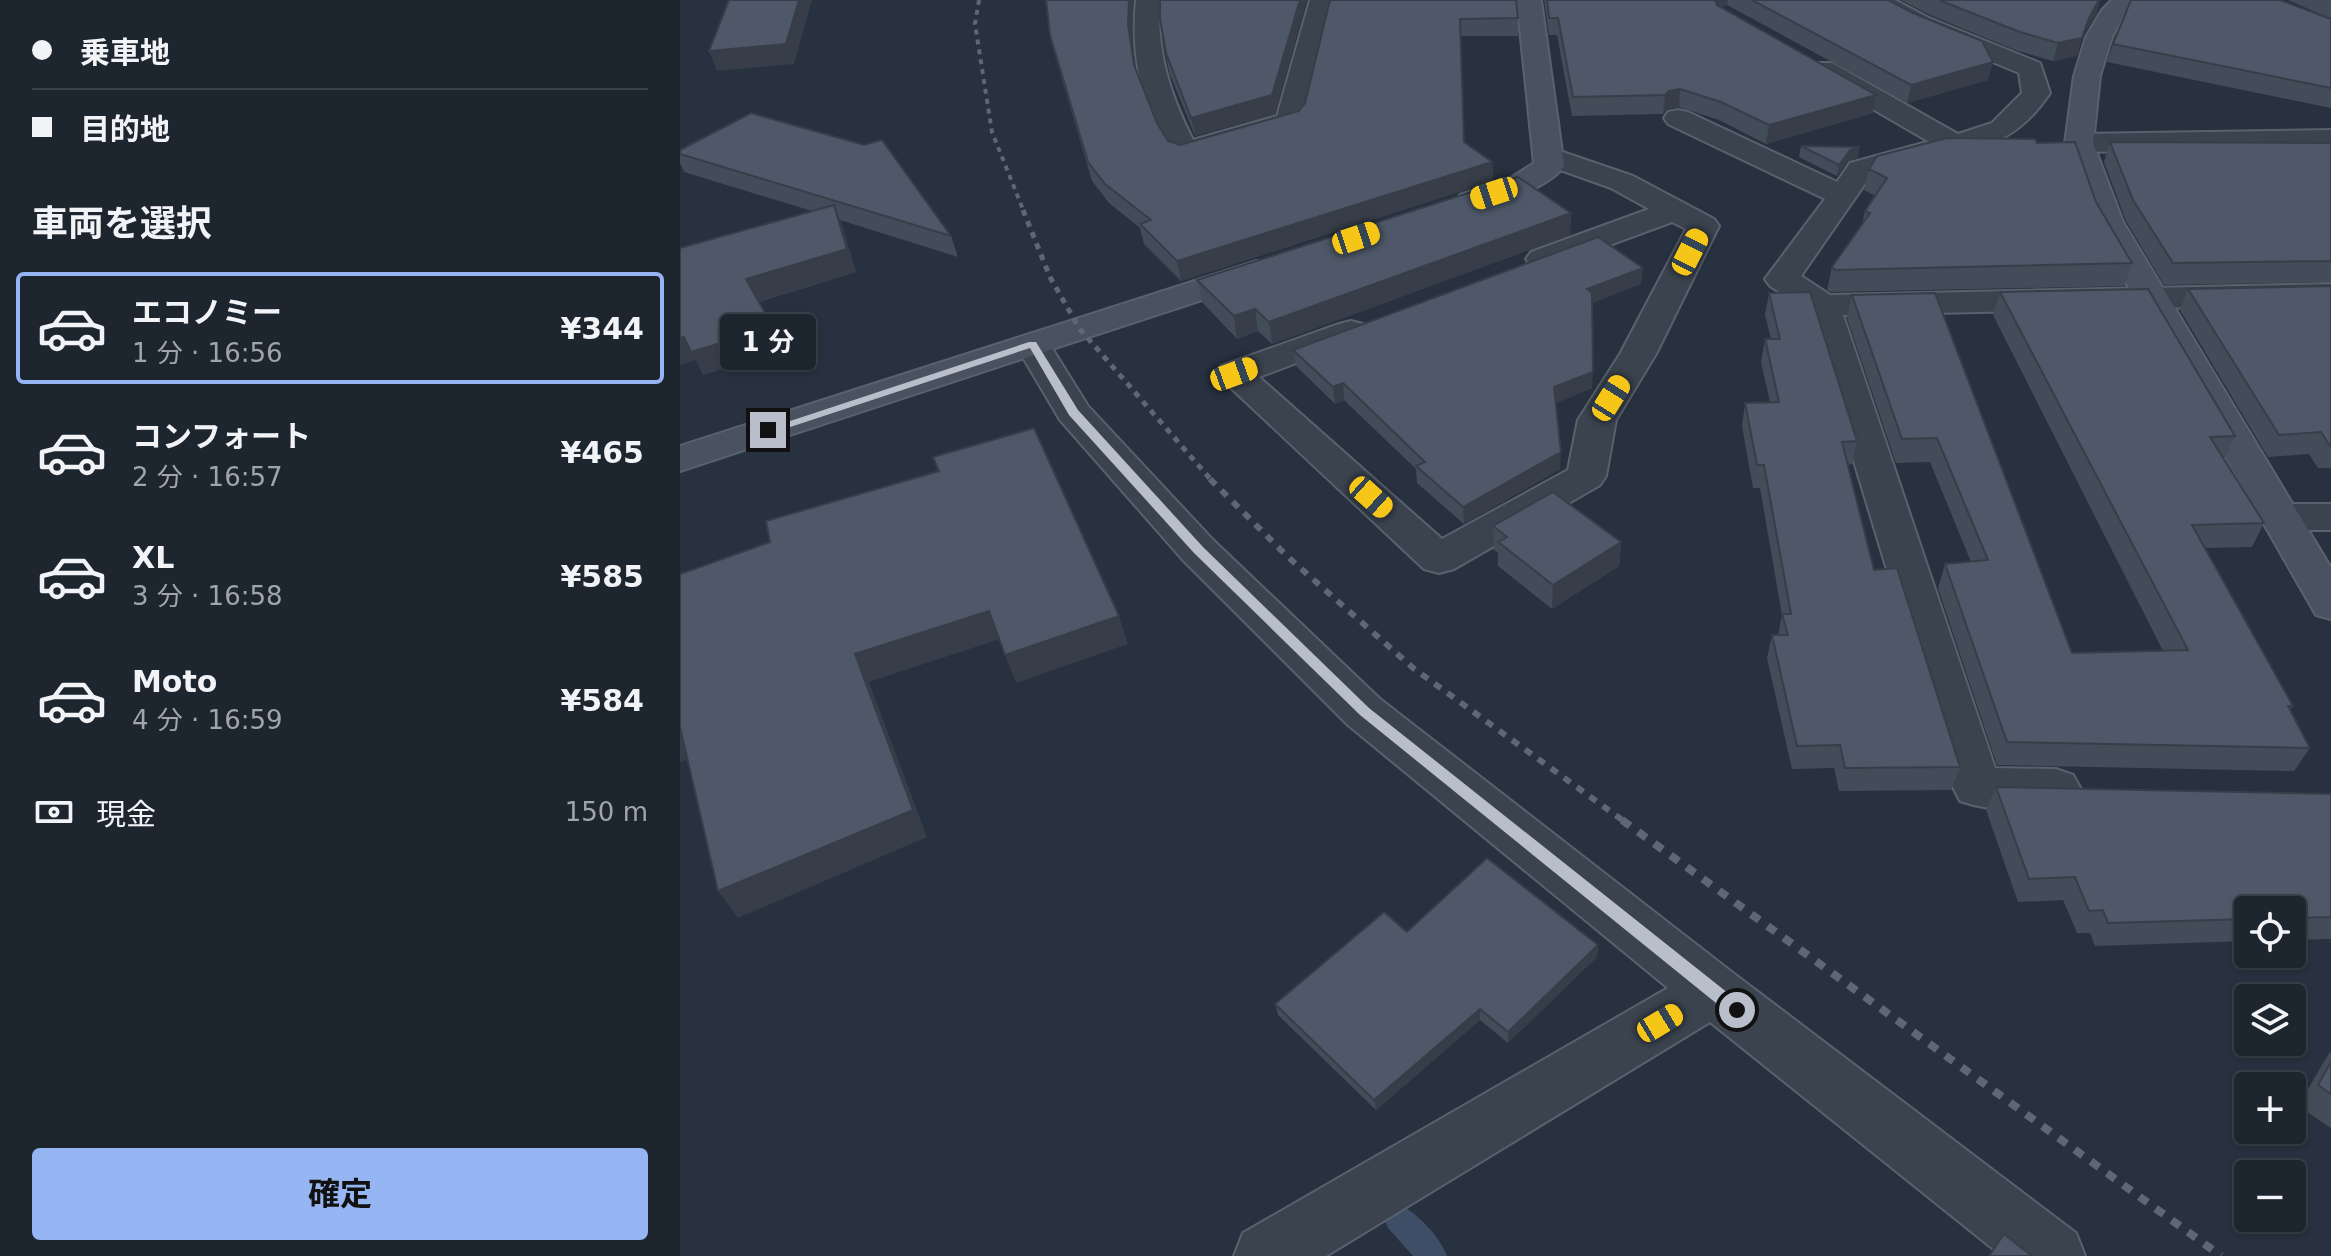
<!DOCTYPE html>
<html lang="ja">
<head>
<meta charset="utf-8">
<style>
  :root { --surface:#1d252f; --page:#2a313b; --text:#f1f3f6; --muted:#a0a5aa; --line:#3b424b; --accent:#95b6f2 }
  body { margin:0; font-family:"DejaVu Sans","Noto Sans JP",sans-serif; background:var(--page); color:var(--text); height:100vh; display:flex; flex-direction:column; font-size:30px; white-space:nowrap }
  * { box-sizing:border-box; margin:0 }
  p { font-size:26px; color:var(--muted) }
  .icon { flex:none; width:44px; height:44px; fill:none; stroke:currentColor; stroke-width:2; stroke-linecap:round; stroke-linejoin:round }
  .map { position:relative; flex:1; overflow:hidden }
  .sheet { display:flex; flex-direction:column; background:var(--surface); width:680px }
  .sheet>* { flex:none }
  .top-card { display:grid; align-content:center; height:176px; padding:0 32px; background:var(--surface) }
  .controls { position:absolute; left:1554px; top:896px; display:grid; gap:16px }
  .controls a { display:grid; place-items:center; width:72px; height:72px; border-radius:8px; background:var(--surface); box-shadow:0 2px 6px #0004,0 0 0 2px var(--line); font-size:40px }
  .end { position:absolute; width:36px; height:36px; margin:-18px; border:10px solid #b8beca; background:#111; box-shadow:0 0 0 4px #111 }
  .from { border-radius:50% }
  .bubble { position:absolute; height:56px; border-radius:8px; background:var(--surface); box-shadow:0 2px 6px #0004,0 0 0 2px var(--line); font-size:26px; font-weight:700; line-height:56px; text-align:center }
  .car { position:absolute; width:24px; height:48px; margin:-24px -12px; border-radius:10px; box-shadow:0 0 6px 2px #0007; background:linear-gradient(#f5c518 24%,#345 0 40%,#f5c518 0 76%,#345 0 86%,#f5c518 0) }
  .top-card b { display:flex; align-items:center; gap:28px; height:76px; font-size:30px }
  .top-card b+b { border-top:2px solid var(--line) }
  .top-card i { width:20px; height:20px; background:var(--text) }
  ul { padding:0; list-style:none }
  li { display:flex; align-items:center; gap:24px; height:112px; margin:0 16px 12px; padding:0 16px; border:4px solid transparent; border-radius:8px }
  li div { flex:1 }
  li b { display:block; font-size:30px }
  li em { font-style:normal; font-weight:700 }
  li.current { border-color:var(--accent) }
  li>.icon { width:72px; height:72px; stroke-width:1.5 }
  h2 { padding:0 32px; font-size:36px; line-height:96px }
  .pay { display:flex; align-items:center; gap:20px; height:88px; padding:0 32px; font-size:30px }
  .pay p { margin-inline-start:auto }
  .button { display:flex; gap:16px; margin-top:auto; padding:16px 32px }
  .button a { flex:1; height:92px; border-radius:8px; background:var(--accent); color:#111; font-size:32px; font-weight:700; line-height:92px; text-align:center }
  main { display:flex; flex:1; min-height:0 }
  .map>svg:first-child { display:block }
</style>
</head>
<body>
<main>
<section class="sheet">
<div class="top-card">
<b><i class="from"></i>乗車地</b>
<b><i></i>目的地</b>
</div>
<h2>車両を選択</h2>
<ul>
<li class="current"><svg class="icon" aria-label="car" viewBox="0 0 24 24"><path d="M5 17H2v-5l4-1 3-4h7l3 4 3 1v5h-3M9 17h6M6 11h13"/><circle cx="7" cy="17" r="2"/><circle cx="17" cy="17" r="2"/></svg><div><b>エコノミー</b><p>1 分 · 16:56</p></div><em>¥344</em></li>
<li><svg class="icon" aria-label="car" viewBox="0 0 24 24"><path d="M5 17H2v-5l4-1 3-4h7l3 4 3 1v5h-3M9 17h6M6 11h13"/><circle cx="7" cy="17" r="2"/><circle cx="17" cy="17" r="2"/></svg><div><b>コンフォート</b><p>2 分 · 16:57</p></div><em>¥465</em></li>
<li><svg class="icon" aria-label="car" viewBox="0 0 24 24"><path d="M5 17H2v-5l4-1 3-4h7l3 4 3 1v5h-3M9 17h6M6 11h13"/><circle cx="7" cy="17" r="2"/><circle cx="17" cy="17" r="2"/></svg><div><b>XL</b><p>3 分 · 16:58</p></div><em>¥585</em></li>
<li><svg class="icon" aria-label="car" viewBox="0 0 24 24"><path d="M5 17H2v-5l4-1 3-4h7l3 4 3 1v5h-3M9 17h6M6 11h13"/><circle cx="7" cy="17" r="2"/><circle cx="17" cy="17" r="2"/></svg><div><b>Moto</b><p>4 分 · 16:59</p></div><em>¥584</em></li>
</ul>
<div class="pay"><svg class="icon" aria-label="cash" viewBox="0 0 24 24"><path d="M3 7h18v10H3z"/><circle cx="12" cy="12" r="2"/></svg>現金<p>150 m</p></div>
<div class="button"><a>確定</a></div>
</section>
<div class="map">
<svg width="1651" height="1256" viewBox="0 0 1651 1256">
  <rect width="100%" height="100%" fill="#27313f"/>
  <g fill="none" stroke-linecap="round" stroke-linejoin="round">
    <path fill="#3e4e67" fill-rule="evenodd" d="M 718,1204 C 737,1212 760,1237 767,1256 L 733,1256 L 708,1228 L 704,1218 L 708,1208 Z"/>
    <g stroke="#59616d" stroke-width="4">
      <g id="street">
        <path d="M 456,0 L 480,0 C 476,52 490,94 513,140 L 597,116 L 630,0 L 654,0 L 624,121 L 620,127 L 504,161 L 494,158 C 462,113 450,54 456,0 Z"/>
        <path d="M 1185,0 L 1215,0 L 1249,18 L 1360,63 L 1370,93 C 1350,122 1330,139 1296,148 C 1282,151 1272,154 1259,147 L 1262,151 L 1257,157 L 1191,175 L 1121,276 L 1150,295 L 1651,284 L 1651,304 L 1163,315 L 1315,768 L 1376,769 L 1393,775 L 1401,789 L 1393,803 C 1361,814 1312,812 1280,801 L 1273,787 L 1128,310 L 1090,286 L 1085,279 L 1145,199 L 988,124 L 984,118 L 988,112 L 998,110 L 1008,112 L 1157,182 L 1170,163 L 1247,142 L 1253,144 L 1134,75 L 1130,69 L 1134,63 L 1152,63 L 1278,134 L 1312,123 L 1342,93 L 1339,73 L 1231,28 L 1188,5 Z"/>
        <path d="M 1651,130 L 1651,148 L 1399,152 L 1389,149 L 1385,143 L 1389,137 L 1399,134 Z"/>
        <path d="M 868,147 L 953,176 L 1034,219 L 1039,226 L 976,354 L 936,420 L 926,476 L 920,485 L 774,569 L 759,573 L 744,569 L 536,374 L 541,366 L 659,324 L 671,321 L 683,324 L 688,331 L 683,338 L 579,377 L 762,539 L 888,470 L 898,420 L 940,354 L 1006,229 L 992,222 L 873,266 L 862,269 L 851,266 L 846,259 L 851,252 L 969,209 L 931,188 L 858,162 L 853,156 L 858,150 Z"/>
        <path d="M 353,333 L 365,337 L 408,406 L 533,540 L 700,699 L 1053,973 L 1396,1233 L 1405,1256 L 1322,1256 L 1030,1022 L 646,1256 L 554,1256 L 563,1233 L 988,988 L 668,725 L 503,560 L 380,420 L 335,344 L 341,337 Z"/>
        <path d="M 1600,504 L 1651,504 L 1651,530 L 1600,530 L 1586,526 L 1580,517 L 1586,508 Z"/>
      </g>
    </g>
    <g stroke="#59616d" stroke-width="4">
      <g id="secondary">
        <path d="M 837,0 L 861,0 L 884,166 C 869,188 805,214 780,207 L 776,201 L 780,195 L 831,178 L 854,163 Z"/>
        <path d="M 1432,0 L 1459,0 L 1444,14 L 1432,37 L 1420,76 L 1413,143 L 1443,222 L 1651,568 L 1651,619 L 1636,615 L 1411,222 L 1385,143 L 1394,76 L 1406,37 L 1422,10 Z"/>
        <path d="M 577,261 L 589,264 L 593,271 L 589,278 L 0,471 L 0,446 Z"/>
      </g>
    </g>
    <use href="#street" fill="#3b434f" fill-rule="evenodd"/>
    <use href="#secondary" fill="#4a5262" fill-rule="evenodd"/>
    <path stroke="#5e6776" stroke-width="4" stroke-dasharray="5 5" stroke-linecap="butt" d="M 299,0 L 295,24 L 312,132 L 344,212"/>
    <path stroke="#5e6776" stroke-width="5" stroke-dasharray="6 6" stroke-linecap="butt" d="M 343,210 L 370,277 L 399,328 L 532,481"/>
    <path stroke="#5e6776" stroke-width="6" stroke-dasharray="8 8" stroke-linecap="butt" d="M 530,479 L 608,557 L 733,668 L 945,822"/>
    <path stroke="#5e6776" stroke-width="8" stroke-dasharray="10 10" stroke-linecap="butt" d="M 942,820 L 1541,1256"/>
  </g>
  <g fill="#434c59">
    <path d="M 366,0 L 453,0 L 452,41 L 456,69 L 477,123 L 488,141 L 500,145 L 619,111 L 625,103 L 650,0 L 838,18 L 838,36 L 781,36 L 784,142 L 812,162 L 813,181 L 501,281 L 464,244 L 460,228 L 429,203 L 412,181 L 374,52 L 370,35 Z"/>
    <path d="M 864,0 L 1208,0 L 1308,80 L 1227,103 L 1047,5 L 1040,7 L 1193,113 L 1086,144 L 1039,120 L 999,107 L 987,109 L 983,114 L 892,116 L 877,35 L 869,35 Z"/>
    <path d="M 1221,0 L 1420,0 L 1416,15 L 1403,35 L 1397,56 L 1373,61 L 1335,50 L 1250,15 Z"/>
    <path d="M 1608,0 L 1651,0 L 1651,19 Z"/>
    <path d="M 480,19 L 595,114 L 515,136 L 489,72 Z"/>
    <path d="M 1651,19 L 1651,108 L 1427,62 L 1433,44 Z"/>
    <path d="M 1430,142 L 1651,143 L 1651,282 L 1484,285 L 1446,221 L 1424,162 Z"/>
    <path d="M 1357,143 L 1416,202 L 1452,263 L 1444,286 L 1151,292 L 1147,290 L 1152,267 L 1182,224 L 1185,211 L 1195,196 L 1184,190 L 1189,169 Z"/>
    <path d="M 1121,146 L 1178,158 L 1168,161 L 1157,176 L 1119,157 Z"/>
    <path d="M 0,150 L 271,236 L 278,257 L 160,220 L 176,272 L 79,302 L 93,327 L 103,350 L 23,375 L 16,360 L 132,211 L 4,172 L 0,163 Z"/>
    <path d="M 891,213 L 890,235 L 592,344 L 578,331 L 557,339 L 522,302 L 517,280 Z"/>
    <path d="M 961,284 L 912,303 L 912,388 L 876,403 L 880,469 L 784,524 L 737,483 L 736,469 L 664,400 L 655,404 L 616,366 L 613,350 Z"/>
    <path d="M 1651,286 L 1651,468 L 1638,468 L 1629,454 L 1588,457 L 1500,310 L 1508,289 Z"/>
    <path d="M 1320,292 L 1555,436 L 1544,459 L 1584,523 L 1572,547 L 1525,548 L 1613,706 L 1610,710 L 1630,748 L 1614,771 L 1317,765 L 1258,588 L 1265,564 L 1291,562 L 1250,462 L 1216,463 L 1167,318 L 1172,295 L 1392,653 L 1483,651 L 1313,315 Z"/>
    <path d="M 1089,293 L 1177,441 L 1172,464 L 1168,465 L 1194,570 L 1280,767 L 1271,790 L 1159,791 L 1154,768 L 1112,769 L 1087,658 L 1092,635 L 1098,635 L 1102,615 L 1080,488 L 1073,488 L 1062,426 L 1065,403 L 1090,402 L 1081,362 L 1085,339 L 1091,339 L 1085,315 Z"/>
    <path d="M 813,526 L 941,542 L 939,566 L 872,609 L 818,566 L 818,553 L 814,550 Z"/>
    <path d="M 1316,787 L 1651,794 L 1651,939 L 1612,940 L 1612,910 L 1568,910 L 1568,941 L 1415,946 L 1410,933 L 1397,933 L 1383,900 L 1338,902 L 1306,810 Z"/>
    <path d="M 727,932 L 918,945 L 917,957 L 828,1043 L 800,1020 L 696,1110 L 598,1015 L 595,1004 Z"/>
    <path d="M 1651,1051 L 1651,1128 L 1618,1106 L 1648,1055 Z"/>
  </g>
  <g fill="#373e49">
    <path d="M 119,0 L 132,0 L 114,64 L 37,71 L 29,51 Z"/>
    <path d="M 449,0 L 453,0 L 452,41 L 458,83 L 448,24 Z"/>
    <path d="M 620,0 L 627,0 L 595,114 L 515,136 L 511,118 Z"/>
    <path d="M 1033,0 L 1048,0 L 1047,5 L 1036,7 Z"/>
    <path d="M 1419,0 L 1416,15 L 1403,35 L 1409,18 Z"/>
    <path d="M 1402,38 L 1397,56 L 1373,61 L 1378,43 Z"/>
    <path d="M 1313,62 L 1308,80 L 1227,103 L 1231,85 Z"/>
    <path d="M 1000,89 L 999,107 L 987,109 L 983,114 L 985,95 L 989,91 Z"/>
    <path d="M 1196,95 L 1193,113 L 1086,144 L 1089,125 Z"/>
    <path d="M 1180,147 L 1178,158 L 1168,161 L 1157,176 L 1159,165 L 1170,150 Z"/>
    <path d="M 812,162 L 813,181 L 501,281 L 497,261 Z"/>
    <path d="M 154,205 L 163,227 L 176,272 L 77,302 L 66,279 Z"/>
    <path d="M 891,213 L 890,235 L 592,344 L 589,322 Z"/>
    <path d="M 963,268 L 961,284 L 906,305 L 907,289 Z"/>
    <path d="M 575,309 L 578,331 L 557,339 L 554,316 Z"/>
    <path d="M 93,327 L 103,350 L 23,375 L 16,360 L 0,365 L 0,338 Z"/>
    <path d="M 913,372 L 912,388 L 874,404 L 874,387 Z"/>
    <path d="M 663,383 L 664,400 L 655,404 L 653,387 Z"/>
    <path d="M 881,452 L 880,469 L 784,524 L 783,507 Z"/>
    <path d="M 941,542 L 939,566 L 872,609 L 873,585 Z"/>
    <path d="M 309,611 L 320,639 L 189,682 L 247,837 L 58,918 L 38,891 L 175,654 Z"/>
    <path d="M 439,616 L 448,644 L 336,683 L 325,655 Z"/>
    <path d="M 0,727 L 19,755 L 0,762 Z"/>
    <path d="M 918,945 L 917,957 L 828,1043 L 828,1032 Z"/>
    <path d="M 800,1009 L 800,1020 L 696,1110 L 694,1100 Z"/>
  </g>
  <g fill="#4e5868" stroke="#373e49" stroke-width="2">
    <path d="M 49,0 L 119,0 L 106,44 L 29,51 Z"/>
    <path d="M 366,0 L 449,0 L 448,24 L 454,65 L 477,123 L 488,141 L 500,145 L 619,111 L 625,103 L 650,0 L 836,0 L 838,18 L 780,19 L 784,142 L 812,162 L 497,261 L 460,224 L 471,220 L 425,184 L 408,162 L 370,35 Z"/>
    <path d="M 480,0 L 620,0 L 592,95 L 511,118 L 486,53 L 480,19 Z"/>
    <path d="M 867,0 L 1035,0 L 1037,5 L 1196,95 L 1089,125 L 1041,102 L 1000,89 L 989,91 L 985,95 L 893,97 L 878,18 L 869,18 Z"/>
    <path d="M 1072,0 L 1208,0 L 1233,13 L 1302,41 L 1313,62 L 1231,85 Z"/>
    <path d="M 1259,0 L 1419,0 L 1409,18 L 1402,38 L 1378,43 L 1340,32 Z"/>
    <path d="M 1451,0 L 1600,0 L 1651,19 L 1651,88 L 1433,44 Z"/>
    <path d="M 71,113 L 184,145 L 202,140 L 271,236 L 0,154 L 0,150 Z"/>
    <path d="M 1267,138 L 1355,139 L 1357,143 L 1395,142 L 1416,202 L 1452,263 L 1155,270 L 1152,267 L 1190,213 L 1185,211 L 1207,178 L 1189,169 L 1197,156 Z"/>
    <path d="M 1430,142 L 1651,143 L 1651,261 L 1493,263 L 1453,200 Z"/>
    <path d="M 1121,146 L 1180,147 L 1170,150 L 1159,165 Z"/>
    <path d="M 838,177 L 891,213 L 589,322 L 575,309 L 554,316 L 517,280 Z"/>
    <path d="M 154,205 L 167,249 L 66,279 L 93,327 L 11,352 L 4,337 L 0,338 L 0,248 Z"/>
    <path d="M 918,237 L 963,268 L 907,289 L 912,293 L 913,372 L 874,387 L 881,452 L 783,507 L 736,466 L 745,462 L 663,383 L 653,387 L 613,350 Z"/>
    <path d="M 1651,286 L 1651,446 L 1650,446 L 1641,432 L 1599,435 L 1508,289 Z"/>
    <path d="M 1468,289 L 1555,436 L 1530,437 L 1584,523 L 1512,525 L 1613,706 L 1608,706 L 1630,748 L 1327,742 L 1265,564 L 1308,560 L 1257,438 L 1222,439 L 1172,295 L 1255,293 L 1392,653 L 1508,650 L 1320,292 Z"/>
    <path d="M 1130,292 L 1177,441 L 1162,442 L 1194,570 L 1217,568 L 1280,767 L 1165,768 L 1160,745 L 1117,746 L 1092,635 L 1108,635 L 1102,614 L 1111,614 L 1084,465 L 1077,465 L 1065,403 L 1099,402 L 1085,339 L 1100,339 L 1089,293 Z"/>
    <path d="M 354,428 L 439,616 L 325,655 L 309,611 L 175,654 L 233,810 L 38,891 L 0,727 L 0,574 L 90,542 L 86,521 L 259,471 L 253,457 Z"/>
    <path d="M 873,492 L 941,542 L 873,585 L 818,542 L 827,537 L 813,526 Z"/>
    <path d="M 1316,787 L 1651,794 L 1651,917 L 1612,918 L 1612,910 L 1568,910 L 1568,919 L 1428,923 L 1423,910 L 1409,911 L 1395,877 L 1349,879 Z"/>
    <path d="M 807,858 L 918,945 L 828,1032 L 800,1009 L 694,1100 L 595,1004 L 704,912 L 727,932 Z"/>
    <path d="M 1651,1062 L 1651,1094 L 1638,1085 Z"/>
    <path d="M 1324,1234 L 1352,1256 L 1309,1256 Z"/>
  </g>
  <path fill="#b8beca" d="M 349,342 L 356,342 L 398,410 L 523,547 L 689,708 L 1063,1005 L 1066,1010 L 1063,1016 L 1052,1016 L 680,715 L 514,553 L 389,415 L 350,348 L 92,433 L 83,430 Z"/>
</svg>
<div class="controls">
<a><svg class="icon" aria-label="locate" viewBox="0 0 24 24"><circle cx="12" cy="12" r="6"/><path d="M12 2v4M12 18v4M2 12h4M18 12h4"/></svg></a>
<a><svg class="icon" aria-label="layers" viewBox="0 0 24 24"><path d="M12 4l9 5-9 5-9-5zM3 14l9 5 9-5"/></svg></a>
<a>+</a>
<a>−</a>
</div>
<i class="end from" style="left:1057px;top:1010px"></i>
<i class="end" style="left:88px;top:430px"></i>
<div class="bubble" style="left:40px;top:314px;width:96px">1 分</div>
<i class="car" style="left:814px;top:193px;rotate:252deg"></i>
<i class="car" style="left:676px;top:238px;rotate:72deg"></i>
<i class="car" style="left:1010px;top:252px;rotate:27deg"></i>
<i class="car" style="left:554px;top:374px;rotate:70deg"></i>
<i class="car" style="left:931px;top:398px;rotate:32deg"></i>
<i class="car" style="left:691px;top:497px;rotate:132deg"></i>
<i class="car" style="left:980px;top:1023px;rotate:59deg"></i>
</div>
</main>
</body>
</html>
